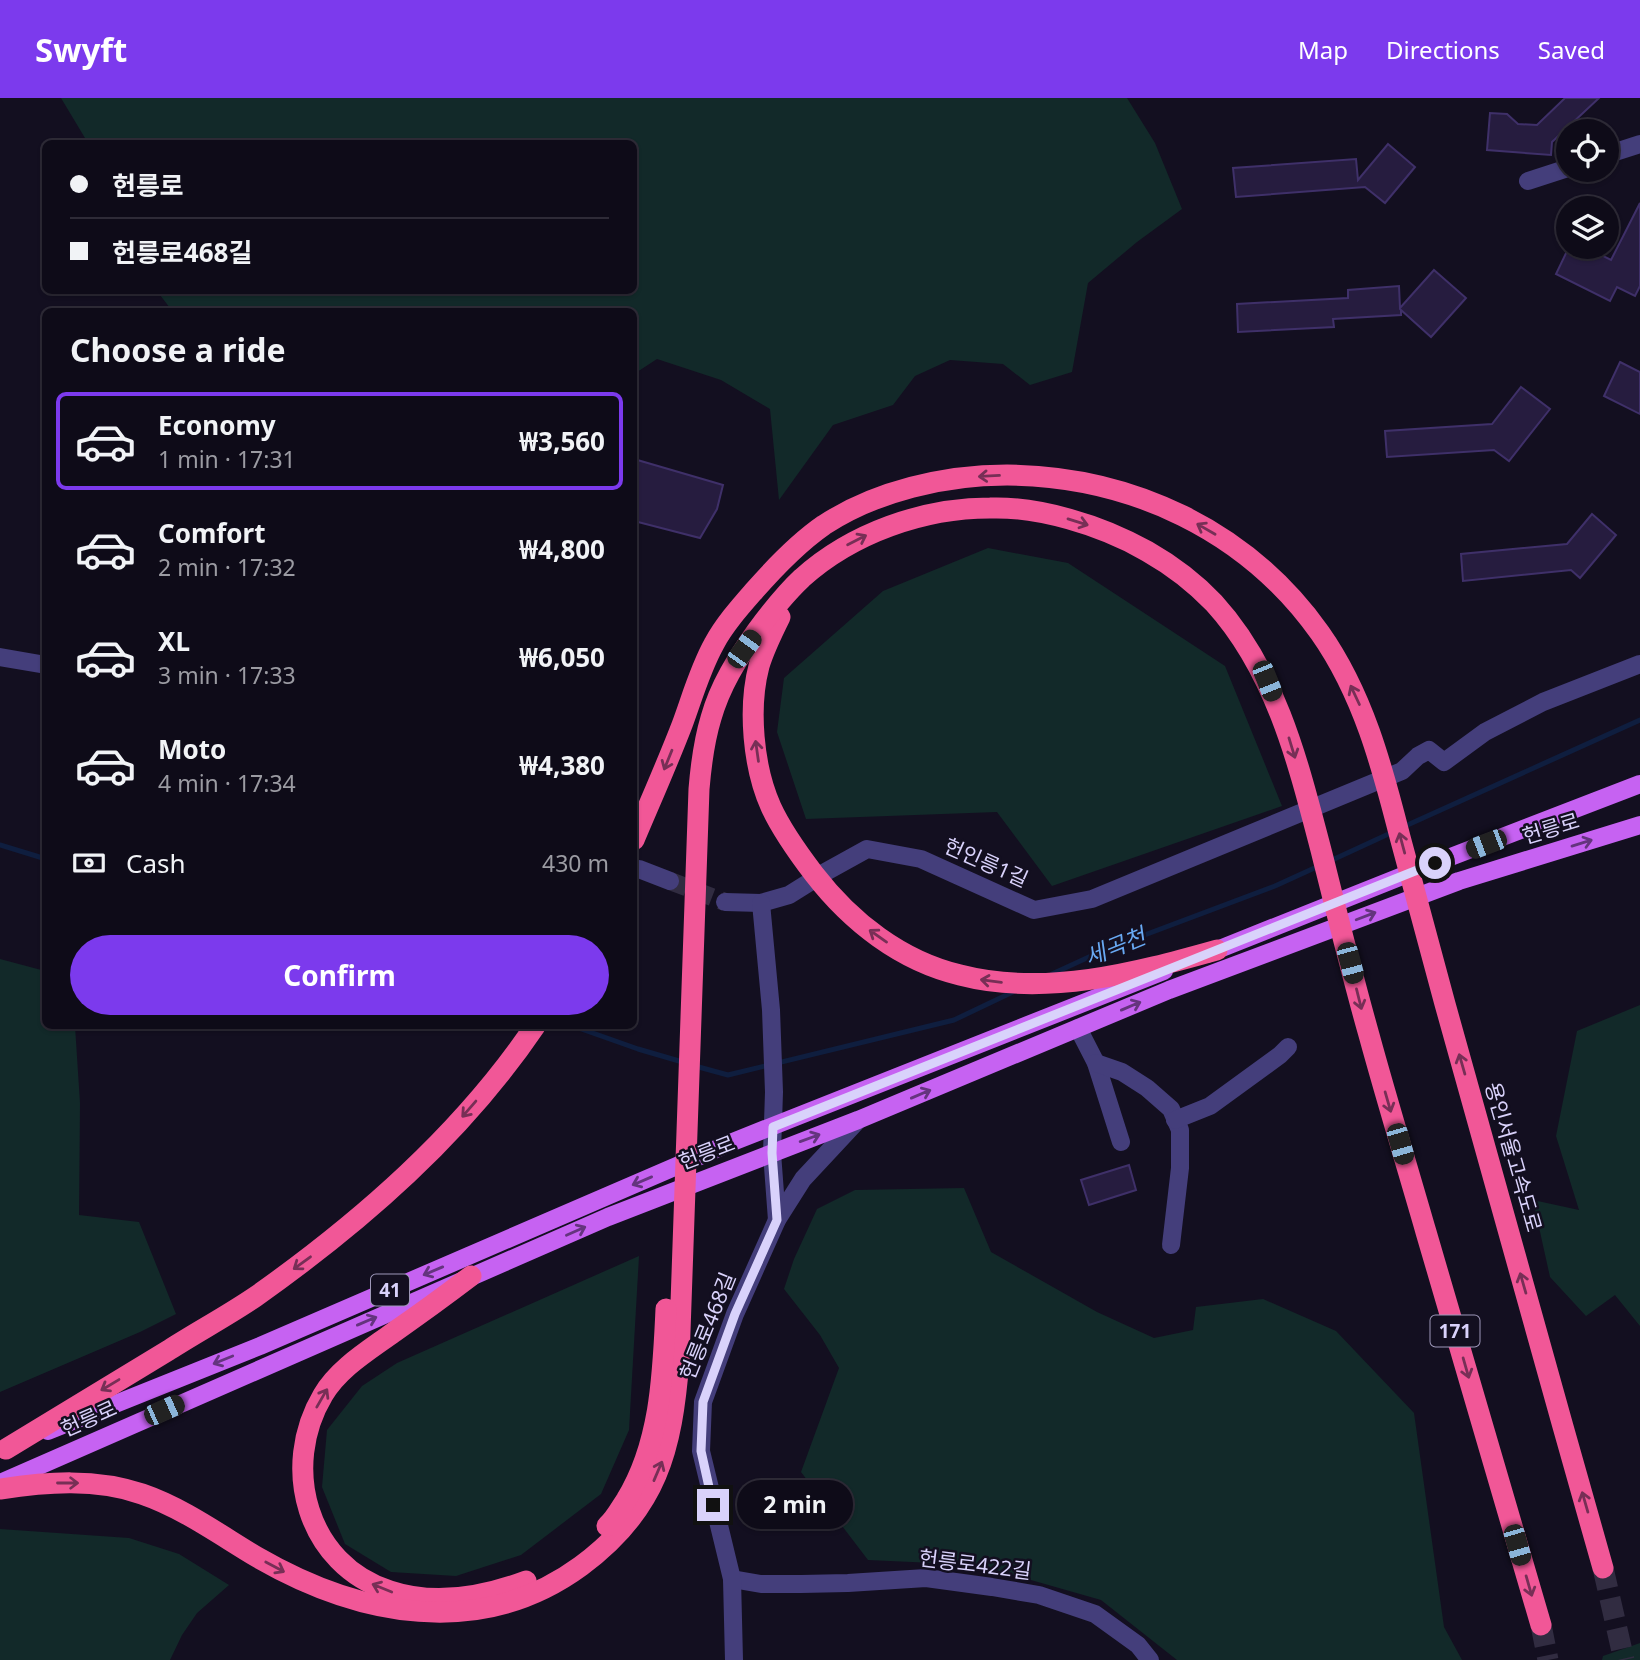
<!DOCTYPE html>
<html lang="en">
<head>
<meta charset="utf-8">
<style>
  :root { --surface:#0e0b18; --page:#171421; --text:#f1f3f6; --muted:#9b9ba2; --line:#2e2b37; --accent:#7c3aed }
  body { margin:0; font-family:"Noto Sans","Noto Sans KR",sans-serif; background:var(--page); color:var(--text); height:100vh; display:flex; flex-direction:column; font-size:26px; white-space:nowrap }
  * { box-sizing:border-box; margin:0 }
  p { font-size:23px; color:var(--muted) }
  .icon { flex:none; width:38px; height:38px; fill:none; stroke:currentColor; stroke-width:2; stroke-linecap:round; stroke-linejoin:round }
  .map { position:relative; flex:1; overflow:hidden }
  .side { position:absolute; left:42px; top:210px; width:595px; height:721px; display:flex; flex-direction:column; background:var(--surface); border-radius:10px; box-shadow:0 2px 5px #0004,0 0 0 2px var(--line) }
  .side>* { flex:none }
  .top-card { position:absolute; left:42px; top:42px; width:595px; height:154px; border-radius:10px; box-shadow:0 2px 5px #0004,0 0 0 2px var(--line); display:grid; align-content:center; height:154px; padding:0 28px; background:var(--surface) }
  .tools { position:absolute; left:1556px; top:21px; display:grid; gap:14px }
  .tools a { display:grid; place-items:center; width:63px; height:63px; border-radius:50%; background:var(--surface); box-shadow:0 2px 5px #0004,0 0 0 2px var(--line); font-size:35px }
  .end { position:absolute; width:32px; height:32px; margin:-16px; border:9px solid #d9d2fb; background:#111; box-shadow:0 0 0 4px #111 }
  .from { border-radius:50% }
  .bubble { position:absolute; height:49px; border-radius:24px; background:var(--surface); box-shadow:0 2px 5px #0004,0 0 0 2px var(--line); font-size:23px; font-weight:700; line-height:49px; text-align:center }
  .car { position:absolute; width:21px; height:42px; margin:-21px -10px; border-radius:9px; box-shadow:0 0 5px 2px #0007; background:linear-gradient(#222 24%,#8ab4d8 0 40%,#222 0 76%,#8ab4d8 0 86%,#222 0) }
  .top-card b { display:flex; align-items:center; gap:24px; height:66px; font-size:26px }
  .top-card b+b { border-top:2px solid var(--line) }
  .top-card i { width:18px; height:18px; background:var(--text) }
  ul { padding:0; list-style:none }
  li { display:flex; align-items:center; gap:21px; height:98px; margin:0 14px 10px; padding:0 14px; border:4px solid transparent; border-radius:10px }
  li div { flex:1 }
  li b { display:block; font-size:26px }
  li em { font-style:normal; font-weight:700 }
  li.on { border-color:var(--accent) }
  li>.icon { width:63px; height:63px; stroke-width:1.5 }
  h2 { padding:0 28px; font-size:32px; line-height:84px }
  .pay { display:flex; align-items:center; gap:18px; height:77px; padding:0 28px; font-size:26px }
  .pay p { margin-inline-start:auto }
  .cta { display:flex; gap:14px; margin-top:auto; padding:14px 28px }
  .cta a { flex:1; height:80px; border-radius:42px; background:var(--accent); color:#fff; font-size:28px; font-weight:700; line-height:80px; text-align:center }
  header { display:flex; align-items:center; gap:42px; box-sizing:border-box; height:98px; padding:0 35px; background:var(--accent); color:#fff }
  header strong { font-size:33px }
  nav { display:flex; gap:38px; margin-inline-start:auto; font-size:24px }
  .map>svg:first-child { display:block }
</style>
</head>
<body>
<header>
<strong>Swyft</strong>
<nav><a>Map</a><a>Directions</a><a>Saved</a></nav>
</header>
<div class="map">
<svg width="1640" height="1562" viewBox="0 0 1640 1562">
  <rect width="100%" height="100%" fill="#130f20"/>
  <g fill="#122929">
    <path d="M 61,0 L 1127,0 L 1155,45 L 1182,111 L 1137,144 L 1088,185 L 1072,274 L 1030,287 L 1003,266 L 950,262 L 915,278 L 893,307 L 833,327 L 779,402 L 770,311 L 721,282 L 657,261 L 634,276 L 634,214 L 173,214 L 157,193 L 634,192 L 634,46 L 88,45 Z"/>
    <path d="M 988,450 L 1068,465 L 1225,568 L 1282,708 L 1052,788 L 997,714 L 806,721 L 777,634 L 784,580 L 883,493 Z"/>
    <path d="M 0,861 L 45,873 L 46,928 L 75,928 L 80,1005 L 79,1117 L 139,1124 L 176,1216 L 140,1234 L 0,1294 Z"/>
    <path d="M 1640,907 L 1640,1228 L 1615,1197 L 1586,1218 L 1550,1179 L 1533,1102 L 1579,1112 L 1556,1038 L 1577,933 Z"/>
    <path d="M 964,1090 L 991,1154 L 1097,1214 L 1154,1240 L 1193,1232 L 1196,1209 L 1263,1201 L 1336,1233 L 1414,1315 L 1444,1529 L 1462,1562 L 1177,1562 L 1101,1502 L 978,1467 L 868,1462 L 801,1374 L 839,1270 L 820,1237 L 784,1191 L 794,1161 L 817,1111 L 855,1092 Z"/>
    <path d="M 639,1158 L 629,1332 L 601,1396 L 521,1457 L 456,1478 L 391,1474 L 345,1446 L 322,1389 L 327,1332 L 362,1288 L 397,1265 Z"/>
    <path d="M 0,1431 L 129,1440 L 179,1456 L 229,1487 L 197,1515 L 182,1537 L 170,1562 L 0,1562 Z"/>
    <path d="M 1640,1545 L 1640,1562 L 1602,1562 L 1603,1558 Z"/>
  </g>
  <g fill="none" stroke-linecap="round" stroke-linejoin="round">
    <g stroke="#0f1e3f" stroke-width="5">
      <path d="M 1403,729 L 1640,622"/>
      <path d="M 0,747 L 46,761"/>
      <path d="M 1330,763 L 1395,733"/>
      <path d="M 1052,876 L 1102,853 L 1275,788 L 1321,767"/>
      <path d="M 573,928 L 638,951 L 686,965"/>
      <path d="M 695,968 L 728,977 L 954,922 L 1017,892"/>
    </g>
  </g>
  <g fill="#261c3f" stroke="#3f3069" stroke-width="2">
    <path d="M 1565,0 L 1599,0 L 1552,44 L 1551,57 L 1487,52 L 1490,15 L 1507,16 L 1518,26 L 1537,27 Z"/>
    <path d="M 1388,46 L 1415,69 L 1385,105 L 1365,89 L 1236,99 L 1233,70 L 1356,61 L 1358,82 Z"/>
    <path d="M 1640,105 L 1640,188 L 1635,198 L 1617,189 L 1610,203 L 1556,176 L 1569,149 L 1585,149 L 1611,162 Z"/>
    <path d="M 1434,172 L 1466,200 L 1431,239 L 1401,212 L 1401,217 L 1333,221 L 1334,229 L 1238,234 L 1237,206 L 1348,200 L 1348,192 L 1399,188 L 1400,210 Z"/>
    <path d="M 1620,264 L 1640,274 L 1640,316 L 1604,298 Z"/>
    <path d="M 1521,289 L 1550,311 L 1509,363 L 1494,352 L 1387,359 L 1385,333 L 1492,326 Z"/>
    <path d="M 634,361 L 723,387 L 717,411 L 700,440 L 634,423 Z"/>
    <path d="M 1592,416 L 1616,437 L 1580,480 L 1571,472 L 1463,483 L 1461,456 L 1567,446 Z"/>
    <path d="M 1129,1067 L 1136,1092 L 1089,1107 L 1081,1082 Z"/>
  </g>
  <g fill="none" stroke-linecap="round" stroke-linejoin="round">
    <path stroke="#312c41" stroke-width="18" stroke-dasharray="18 9" stroke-linecap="butt" d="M 670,783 L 725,804"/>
    <g stroke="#312c41" stroke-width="21" stroke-dasharray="21 10" stroke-linecap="butt">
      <path d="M 1603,1470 L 1624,1562"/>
      <path d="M 1541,1527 L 1548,1562"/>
    </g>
    <g stroke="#443e7b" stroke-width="18">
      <path d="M 1606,57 L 1640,46"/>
      <path d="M 1528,83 L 1568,70"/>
      <path d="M 0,559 L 46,567"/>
      <path d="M 639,771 L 670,783"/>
      <path d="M 820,777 L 867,751 L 921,761 L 1034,812 L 1092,801 L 1402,673 L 1418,658 L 1429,652 L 1444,664 L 1485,634 L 1543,604 L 1640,566"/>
      <path d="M 725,804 L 761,805 L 789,797 L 813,782"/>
      <path d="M 761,805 L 771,912 L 774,994 L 772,1055 L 777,1122"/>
      <path d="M 1078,930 L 1096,965 L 1121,1044"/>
      <path d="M 1096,965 L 1122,974 L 1147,990 L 1171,1011 L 1180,1032 L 1180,1070 L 1171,1147"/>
      <path d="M 1175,1022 L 1210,1008 L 1280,957 L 1288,949"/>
      <path d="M 732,1481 L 761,1486 L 801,1486 L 848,1485 L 926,1480 L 992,1489 L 1039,1497 L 1095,1516 L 1138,1547 L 1150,1562"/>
      <path d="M 734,1562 L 732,1481 L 701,1353 L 703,1304 L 735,1216 L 777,1122 L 803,1081 L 858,1022"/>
    </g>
    <g stroke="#c662f2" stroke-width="18">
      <path d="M 1207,856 L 1435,765 L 1640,686"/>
      <path d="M 48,1333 L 260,1248 L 730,1045 L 1164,873"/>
      <path d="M 0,1385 L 608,1119 L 858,1022 L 1169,892 L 1459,783 L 1640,727"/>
    </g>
    <g stroke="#f15797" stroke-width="21">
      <path d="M 780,519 C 772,535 764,551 759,568 C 748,610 753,669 771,709 C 782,733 798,755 814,776 C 851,824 901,863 960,877 C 1045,899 1135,875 1217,852"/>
      <path d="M 634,742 C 650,704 667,666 682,627 C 692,600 700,571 714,546 C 724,527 740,509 754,493 C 775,469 798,445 824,427 C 876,393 945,377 1007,377 C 1131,378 1247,432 1320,535 C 1363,596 1382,668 1400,739 C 1415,795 1430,851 1445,906 C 1496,1094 1550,1282 1603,1470"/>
      <path d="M 471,1178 C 446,1197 420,1216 394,1234 C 368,1253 339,1270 323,1297 C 280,1369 307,1467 390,1493 C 435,1508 483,1499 526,1483"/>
      <path d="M 6,1351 C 60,1318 114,1285 169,1252 C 197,1234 227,1218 255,1199 C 361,1124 462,1036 535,928"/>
      <path d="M 0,1391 C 46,1384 96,1380 142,1396 C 183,1410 220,1437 257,1459 C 359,1518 480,1542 581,1468 C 657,1412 672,1352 679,1262 L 699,691 C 701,667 704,643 711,620 C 720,588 737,561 756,534 C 770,515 785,496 802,480 C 852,435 923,410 990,410 C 1017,409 1044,414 1069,421 C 1123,436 1175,464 1214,505 C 1277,574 1299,668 1322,756 C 1337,816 1352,877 1369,937 C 1387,1003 1407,1068 1426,1134 C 1464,1265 1502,1396 1541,1527"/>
      <path d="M 607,1428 C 615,1421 620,1411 626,1402 C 661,1345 663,1275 666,1211"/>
    </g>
  </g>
  <defs><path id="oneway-shaft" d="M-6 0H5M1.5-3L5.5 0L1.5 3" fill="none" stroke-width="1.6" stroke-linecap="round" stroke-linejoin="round" transform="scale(1.75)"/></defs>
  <g stroke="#772f56">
    <use href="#oneway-shaft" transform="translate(989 378) rotate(177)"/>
    <use href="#oneway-shaft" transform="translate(1078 424) rotate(17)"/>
    <use href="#oneway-shaft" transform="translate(1206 431) rotate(-150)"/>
    <use href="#oneway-shaft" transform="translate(857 442) rotate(-27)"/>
    <use href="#oneway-shaft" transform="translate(1355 597) rotate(-115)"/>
    <use href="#oneway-shaft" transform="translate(1292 650) rotate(73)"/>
    <use href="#oneway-shaft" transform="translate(757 653) rotate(-98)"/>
    <use href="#oneway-shaft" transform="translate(668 662) rotate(112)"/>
    <use href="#oneway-shaft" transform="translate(1402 745) rotate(-105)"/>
    <use href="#oneway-shaft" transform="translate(878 838) rotate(-145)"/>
    <use href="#oneway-shaft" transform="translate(991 883) rotate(-173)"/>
    <use href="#oneway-shaft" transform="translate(1359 901) rotate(76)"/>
    <use href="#oneway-shaft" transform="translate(1462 966) rotate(-106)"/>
    <use href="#oneway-shaft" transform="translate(1388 1004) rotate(74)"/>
    <use href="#oneway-shaft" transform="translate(469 1011) rotate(131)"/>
    <use href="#oneway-shaft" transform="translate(302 1165) rotate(144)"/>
    <use href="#oneway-shaft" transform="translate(1523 1185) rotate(-106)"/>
    <use href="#oneway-shaft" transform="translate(1466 1270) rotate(74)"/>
    <use href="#oneway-shaft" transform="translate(110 1287) rotate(149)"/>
    <use href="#oneway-shaft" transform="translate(322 1300) rotate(-60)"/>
    <use href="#oneway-shaft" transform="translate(658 1373) rotate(-67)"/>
    <use href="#oneway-shaft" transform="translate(68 1385)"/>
    <use href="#oneway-shaft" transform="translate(1585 1404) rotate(-106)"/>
    <use href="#oneway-shaft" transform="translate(275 1469) rotate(28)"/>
    <use href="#oneway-shaft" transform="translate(1529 1488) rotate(74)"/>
    <use href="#oneway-shaft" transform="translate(382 1490) rotate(-158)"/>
  </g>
  <g stroke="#64347e">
    <use href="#oneway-shaft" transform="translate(1582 745) rotate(-17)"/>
    <use href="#oneway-shaft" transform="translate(1366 818) rotate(-21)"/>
    <use href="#oneway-shaft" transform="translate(1131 908) rotate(-23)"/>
    <use href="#oneway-shaft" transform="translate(921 996) rotate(-23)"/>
    <use href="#oneway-shaft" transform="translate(810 1040) rotate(-20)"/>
    <use href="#oneway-shaft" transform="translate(642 1083) rotate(157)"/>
    <use href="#oneway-shaft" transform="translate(576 1133) rotate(-24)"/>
    <use href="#oneway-shaft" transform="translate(433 1173) rotate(157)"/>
    <use href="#oneway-shaft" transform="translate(367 1223) rotate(-23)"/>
    <use href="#oneway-shaft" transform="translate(223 1262) rotate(158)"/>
  </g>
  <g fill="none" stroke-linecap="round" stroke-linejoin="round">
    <path stroke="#d9d2fb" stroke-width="9" d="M 713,1407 L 701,1353 L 703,1304 L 735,1216 L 777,1122 L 772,1055 L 773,1029 L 1435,765"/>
  </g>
  <g text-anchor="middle" stroke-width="5" stroke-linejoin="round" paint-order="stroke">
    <g fill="#130f20" stroke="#9e98b9" stroke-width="2">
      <rect x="371" y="1176.5" width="38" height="31" rx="5"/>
      <rect x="1430.5" y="1217.5" width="49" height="31" rx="5"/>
    </g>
    <g font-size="19" font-weight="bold" fill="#d9d2fb">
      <text x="390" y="1199">41</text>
      <text x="1455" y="1240">171</text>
    </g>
    <g font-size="21" fill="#d9d2fb" stroke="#130f20">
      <text transform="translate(1551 731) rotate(-17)" y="7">헌릉로</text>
      <text transform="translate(986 765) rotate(24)" y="7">헌인릉1길</text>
      <text transform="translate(707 1055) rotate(-21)" y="7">헌릉로</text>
      <text transform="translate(1513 1059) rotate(74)" y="7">용인서울고속도로</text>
      <text transform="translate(708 1228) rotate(-68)" y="7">헌릉로468길</text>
      <text transform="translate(89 1321) rotate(-24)" y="7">헌릉로</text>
      <text transform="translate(975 1467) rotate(7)" y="7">헌릉로422길</text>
    </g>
    <g font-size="23" font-style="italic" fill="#68a9f3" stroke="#130f20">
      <text transform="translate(1115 849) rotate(-22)" y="8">세곡천</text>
    </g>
  </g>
</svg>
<div class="tools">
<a><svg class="icon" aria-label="locate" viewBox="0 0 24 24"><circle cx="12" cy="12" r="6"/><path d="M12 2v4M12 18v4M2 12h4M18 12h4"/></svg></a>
<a><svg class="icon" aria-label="layers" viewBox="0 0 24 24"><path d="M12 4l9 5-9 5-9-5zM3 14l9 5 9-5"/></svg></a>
</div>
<i class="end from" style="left:1435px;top:765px"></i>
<i class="end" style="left:713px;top:1407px"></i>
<div class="bubble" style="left:737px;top:1382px;width:116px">2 min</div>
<i class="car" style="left:744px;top:551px;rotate:36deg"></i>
<i class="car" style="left:1267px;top:583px;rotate:158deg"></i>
<i class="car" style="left:1486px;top:746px;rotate:249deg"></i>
<i class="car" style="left:1350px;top:865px;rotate:165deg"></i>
<i class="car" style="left:1400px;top:1046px;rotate:164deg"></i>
<i class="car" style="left:164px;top:1312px;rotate:66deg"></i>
<i class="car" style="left:1517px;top:1447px;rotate:164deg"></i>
<div class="top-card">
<b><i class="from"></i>헌릉로</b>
<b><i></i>헌릉로468길</b>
</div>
<section class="side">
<h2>Choose a ride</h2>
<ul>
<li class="on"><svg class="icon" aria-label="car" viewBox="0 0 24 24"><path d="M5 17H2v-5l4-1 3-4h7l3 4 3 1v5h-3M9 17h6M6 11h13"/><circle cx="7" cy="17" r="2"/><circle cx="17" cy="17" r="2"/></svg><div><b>Economy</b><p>1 min · 17:31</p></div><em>₩3,560</em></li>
<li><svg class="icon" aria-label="car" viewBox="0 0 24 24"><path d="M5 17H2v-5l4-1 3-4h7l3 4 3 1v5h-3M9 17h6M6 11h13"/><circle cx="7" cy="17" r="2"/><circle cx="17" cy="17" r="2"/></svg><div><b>Comfort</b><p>2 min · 17:32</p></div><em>₩4,800</em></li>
<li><svg class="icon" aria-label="car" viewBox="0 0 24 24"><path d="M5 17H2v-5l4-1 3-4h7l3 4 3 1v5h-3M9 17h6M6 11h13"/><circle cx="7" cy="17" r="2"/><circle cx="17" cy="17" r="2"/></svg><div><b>XL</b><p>3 min · 17:33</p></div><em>₩6,050</em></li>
<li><svg class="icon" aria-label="car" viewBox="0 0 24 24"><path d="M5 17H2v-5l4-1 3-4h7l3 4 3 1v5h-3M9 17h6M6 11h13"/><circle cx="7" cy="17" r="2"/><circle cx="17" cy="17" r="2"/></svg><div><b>Moto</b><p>4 min · 17:34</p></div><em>₩4,380</em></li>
</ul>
<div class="pay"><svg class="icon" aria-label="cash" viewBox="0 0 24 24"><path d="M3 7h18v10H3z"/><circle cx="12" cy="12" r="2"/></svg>Cash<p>430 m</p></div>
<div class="cta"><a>Confirm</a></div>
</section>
</div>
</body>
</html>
